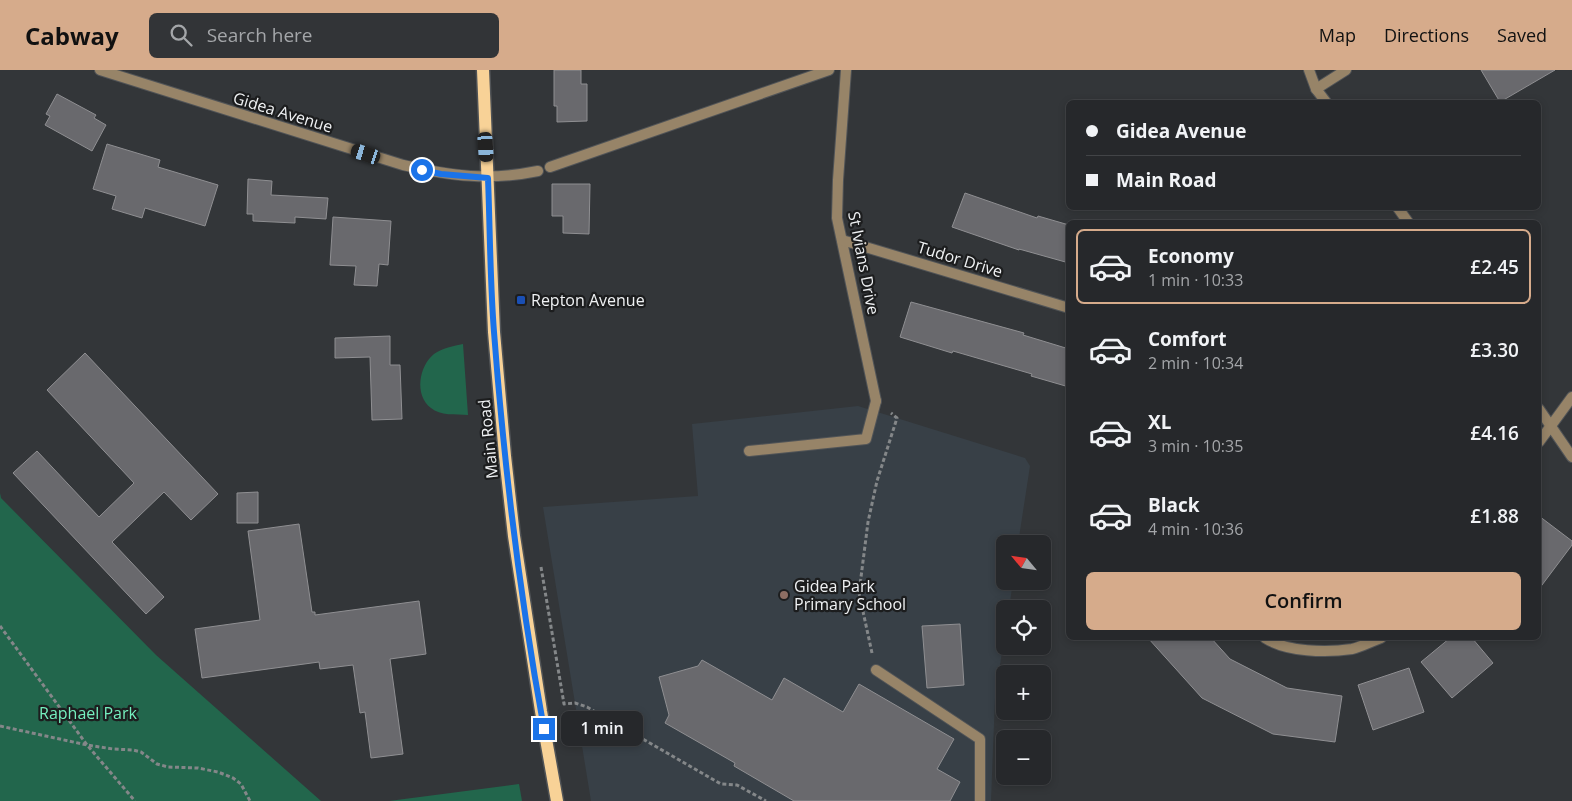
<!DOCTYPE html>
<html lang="en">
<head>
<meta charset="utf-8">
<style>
  :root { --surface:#26282b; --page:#323437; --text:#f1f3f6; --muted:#a4a6a9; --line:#424447; --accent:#d6ab8b }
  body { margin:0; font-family:"Open Sans",sans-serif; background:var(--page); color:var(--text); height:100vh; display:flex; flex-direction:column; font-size:19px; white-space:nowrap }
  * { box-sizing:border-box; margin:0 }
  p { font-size:16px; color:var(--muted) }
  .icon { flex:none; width:28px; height:28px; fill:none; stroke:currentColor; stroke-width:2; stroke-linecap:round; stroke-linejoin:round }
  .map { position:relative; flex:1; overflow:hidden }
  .drawer { position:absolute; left:1066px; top:150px; width:475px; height:420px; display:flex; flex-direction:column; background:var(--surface); border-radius:8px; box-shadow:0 2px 8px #0003,0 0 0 1px var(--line) }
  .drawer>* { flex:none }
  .hud { position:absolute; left:1066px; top:30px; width:475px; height:110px; border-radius:8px; box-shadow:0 2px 8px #0003,0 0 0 1px var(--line); display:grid; align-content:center; height:110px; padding:0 20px; background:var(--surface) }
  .needle { width:32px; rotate:299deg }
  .buttons { position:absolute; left:996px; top:465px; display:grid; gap:10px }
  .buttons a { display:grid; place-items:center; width:55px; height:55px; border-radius:8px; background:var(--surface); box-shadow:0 2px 8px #0003,0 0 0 1px var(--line); font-size:25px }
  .end { position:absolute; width:22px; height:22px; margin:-11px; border:6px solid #1a73e8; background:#fff; box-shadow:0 0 0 2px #fff }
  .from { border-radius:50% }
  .bubble { position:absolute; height:35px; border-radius:8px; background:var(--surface); box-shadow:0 2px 8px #0003,0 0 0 1px var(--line); font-size:16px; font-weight:600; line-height:35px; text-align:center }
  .car { position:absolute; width:15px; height:30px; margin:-15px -8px; border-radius:6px; box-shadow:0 0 4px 1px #0007; background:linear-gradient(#222 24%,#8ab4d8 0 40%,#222 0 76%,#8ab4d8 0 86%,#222 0) }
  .hud b { display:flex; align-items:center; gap:18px; height:48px; font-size:19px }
  .hud b+b { border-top:1px solid var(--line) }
  .hud i { width:12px; height:12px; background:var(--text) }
  ul { padding:9px 0 0; list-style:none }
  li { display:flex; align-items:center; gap:15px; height:75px; margin:0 10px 8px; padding:0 10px; border:2px solid transparent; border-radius:8px }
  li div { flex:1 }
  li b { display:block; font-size:19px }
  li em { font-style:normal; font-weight:600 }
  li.active { border-color:var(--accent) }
  li>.icon { width:45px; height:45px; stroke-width:1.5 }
  .button { display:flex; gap:10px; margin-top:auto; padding:10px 20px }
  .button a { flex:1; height:58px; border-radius:8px; background:var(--accent); color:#111; font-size:20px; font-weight:600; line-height:58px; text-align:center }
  header { display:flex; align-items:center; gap:30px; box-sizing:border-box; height:70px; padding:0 25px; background:var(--accent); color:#111 }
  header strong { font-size:24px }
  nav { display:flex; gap:28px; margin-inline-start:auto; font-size:18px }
  .search { width:350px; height:45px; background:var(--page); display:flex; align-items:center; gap:12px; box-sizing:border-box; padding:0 18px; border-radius:8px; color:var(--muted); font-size:19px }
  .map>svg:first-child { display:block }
</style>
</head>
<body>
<header>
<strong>Cabway</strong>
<div class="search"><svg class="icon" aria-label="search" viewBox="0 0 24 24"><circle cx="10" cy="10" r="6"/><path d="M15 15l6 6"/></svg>Search here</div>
<nav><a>Map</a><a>Directions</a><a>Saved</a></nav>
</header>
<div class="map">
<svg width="1572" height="731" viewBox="0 0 1572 731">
  <rect width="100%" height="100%" fill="#333639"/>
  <path fill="#384047" d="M 858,336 L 1025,388 L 1030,396 L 1018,474 L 1005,474 L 1005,511 L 1013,511 L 1009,539 L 1005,539 L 1005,562 L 995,628 L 991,731 L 591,731 L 543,437 L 698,426 L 692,354 Z"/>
  <g fill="#22664c">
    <path d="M 463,274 L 468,345 C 456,344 440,346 431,338 C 414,325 419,296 434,284 C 442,278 454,276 463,274 Z"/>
    <path d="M 0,423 L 1,428 L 156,585 L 321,731 L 0,731 Z"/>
    <path d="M 519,714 L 522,731 L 389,731 Z"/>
  </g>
  <g fill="#69696d" stroke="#8f8f92">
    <path d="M 554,0 L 581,0 L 581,14 L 587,14 L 587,51 L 557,52 L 557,36 L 554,36 Z"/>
    <path d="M 1481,0 L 1555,0 L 1500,32 Z"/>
    <path d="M 57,24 L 96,45 L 94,48 L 106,55 L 92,81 L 45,55 L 50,46 L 46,44 Z"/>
    <path d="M 107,74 L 160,90 L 158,97 L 218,115 L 205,156 L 145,138 L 142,148 L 112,139 L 116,126 L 93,119 Z"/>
    <path d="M 248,109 L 272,111 L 271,125 L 328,128 L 326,149 L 295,147 L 295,153 L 253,151 L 253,144 L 247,144 Z"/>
    <path d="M 552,114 L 590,114 L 589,164 L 563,163 L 563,146 L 552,146 Z"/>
    <path d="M 965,123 L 1037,148 L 1038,146 L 1069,155 L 1069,193 L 1019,179 L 1019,180 L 952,157 Z"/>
    <path d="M 333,147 L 391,151 L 388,195 L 379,194 L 377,216 L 354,215 L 356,196 L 330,195 Z"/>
    <path d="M 911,232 L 1024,263 L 1023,265 L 1069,279 L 1069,317 L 1031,306 L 1032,304 L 953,281 L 952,283 L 900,267 Z"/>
    <path d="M 390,266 L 390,295 L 400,295 L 402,349 L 372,350 L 370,287 L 335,288 L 335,268 Z"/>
    <path d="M 85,283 L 218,424 L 191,450 L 164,422 L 112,472 L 164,527 L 146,544 L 13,403 L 37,381 L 99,447 L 134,413 L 47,320 Z"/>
    <path d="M 258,422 L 258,453 L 237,453 L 237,423 Z"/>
    <path d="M 1539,446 L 1572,471 L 1572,475 L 1539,519 Z"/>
    <path d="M 299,454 L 312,542 L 315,542 L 315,545 L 419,531 L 426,584 L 390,589 L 403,684 L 371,688 L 365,642 L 360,643 L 353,595 L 320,599 L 319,592 L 202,608 L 195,559 L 260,550 L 248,461 Z"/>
    <path d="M 960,554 L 964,615 L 927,618 L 922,556 Z"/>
    <path d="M 1148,568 L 1211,568 L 1230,589 L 1287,618 L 1342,626 L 1335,672 L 1273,664 L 1202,628 Z"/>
    <path d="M 1450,568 L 1472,568 L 1493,593 L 1452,628 L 1421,592 Z"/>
    <path d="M 702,590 L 772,630 L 784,608 L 843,642 L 859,614 L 954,669 L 937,699 L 960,712 L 950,731 L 794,731 L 734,696 L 735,693 L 665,653 L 669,645 L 659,607 L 698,596 Z"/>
    <path d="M 1409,598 L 1424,642 L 1373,660 L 1358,615 Z"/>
  </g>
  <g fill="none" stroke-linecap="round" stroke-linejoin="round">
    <g stroke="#515457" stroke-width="12">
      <g id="lane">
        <path d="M 1316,19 L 1346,0"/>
        <path d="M 749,381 L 866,369 L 876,331"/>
        <path d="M 876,600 L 980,669 L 980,731"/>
      </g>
    </g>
    <g stroke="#515457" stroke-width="12">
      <g id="street">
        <path d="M 100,0 L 403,95 C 452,106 489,111 538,101"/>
        <path d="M 846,0 L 838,110 L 837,148 L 876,331"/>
        <path d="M 1309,0 L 1316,19 L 1326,32"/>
        <path d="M 550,97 L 829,0"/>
        <path d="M 1398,138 L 1408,152"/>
        <path d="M 842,170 L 1069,238"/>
        <path d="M 1539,339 L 1572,387"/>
        <path d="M 1539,372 L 1572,327"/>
        <path d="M 1265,568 C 1287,582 1326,583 1352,579 C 1361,577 1372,571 1381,568"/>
      </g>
    </g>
    <g stroke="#515457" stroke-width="15">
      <path id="primary" d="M 483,0 L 494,262 L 505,386 L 514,466 L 541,641 L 557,731"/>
    </g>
    <g stroke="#848789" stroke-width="3" stroke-dasharray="4 2.5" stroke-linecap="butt">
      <path d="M 541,497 L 564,634 L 575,633 L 587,637 L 721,714 L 737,715 L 766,731"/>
      <path d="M 0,556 L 87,675 L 135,731"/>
      <path d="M 872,583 L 859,523 L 868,452 L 877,411 L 897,348 L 891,343"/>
      <path d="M 0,656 L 87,675 L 113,679 L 133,680 L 141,682 L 157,694 L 168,697 L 198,698 L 218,702 L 233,708 L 241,714 L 250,731"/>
    </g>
    <use href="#lane" stroke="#978468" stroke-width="10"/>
    <use href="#street" stroke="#978468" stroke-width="10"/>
    <use href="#primary" stroke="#f8d297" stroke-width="12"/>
  </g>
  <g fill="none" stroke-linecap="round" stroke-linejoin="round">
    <path stroke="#1a73e8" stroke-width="6" d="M 422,100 L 441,104 L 488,108 C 490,159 490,211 494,262 C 504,395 520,528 544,659"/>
  </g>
  <rect fill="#1a4fb4" stroke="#1c1d1e" stroke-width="2" x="516" y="225" width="10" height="10" rx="2.5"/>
  <circle fill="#8d6e63" stroke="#1c1d1e" stroke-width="2" cx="784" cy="525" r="5"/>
  <g text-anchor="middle" stroke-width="4.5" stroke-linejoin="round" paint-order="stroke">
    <g font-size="16" fill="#eff1f3" stroke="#1c1d1e">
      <text transform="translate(283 42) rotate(17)" y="6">Gidea Avenue</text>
      <text transform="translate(960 189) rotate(17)" y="6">Tudor Drive</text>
      <text transform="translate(864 193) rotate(79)" y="6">St Ivians Drive</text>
      <text transform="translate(488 369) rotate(-96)" y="6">Main Road</text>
    </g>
    <g font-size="16" fill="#eff1f3" stroke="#1c1d1e" text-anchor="start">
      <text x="531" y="236">Repton Avenue</text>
      <text x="794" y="522">Gidea Park<tspan x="794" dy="18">Primary School</tspan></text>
    </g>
    <g font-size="16" fill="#75f0bf" stroke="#1c1d1e">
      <text x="88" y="649">Raphael Park</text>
    </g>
  </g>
</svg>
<div class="buttons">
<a><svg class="needle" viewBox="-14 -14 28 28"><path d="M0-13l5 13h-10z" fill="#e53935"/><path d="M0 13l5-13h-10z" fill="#a4a6a9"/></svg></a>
<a><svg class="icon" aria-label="locate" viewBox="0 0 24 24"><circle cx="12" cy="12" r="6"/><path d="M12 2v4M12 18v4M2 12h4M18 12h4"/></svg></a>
<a>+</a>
<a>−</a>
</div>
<i class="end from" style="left:422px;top:100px"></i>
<i class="end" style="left:544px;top:659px"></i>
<div class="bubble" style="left:561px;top:641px;width:82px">1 min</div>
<i class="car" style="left:486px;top:77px;rotate:176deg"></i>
<i class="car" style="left:366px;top:84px;rotate:288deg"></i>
<div class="hud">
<b><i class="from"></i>Gidea Avenue</b>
<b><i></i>Main Road</b>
</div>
<section class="drawer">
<ul>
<li class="active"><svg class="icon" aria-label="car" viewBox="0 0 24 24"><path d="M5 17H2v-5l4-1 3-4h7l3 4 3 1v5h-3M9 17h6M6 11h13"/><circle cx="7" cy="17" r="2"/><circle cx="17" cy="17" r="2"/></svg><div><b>Economy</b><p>1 min · 10:33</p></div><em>£2.45</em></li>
<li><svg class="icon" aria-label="car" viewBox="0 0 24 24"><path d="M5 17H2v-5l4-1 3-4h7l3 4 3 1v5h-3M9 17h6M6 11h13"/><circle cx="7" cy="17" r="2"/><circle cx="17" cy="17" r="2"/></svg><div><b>Comfort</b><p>2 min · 10:34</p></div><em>£3.30</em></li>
<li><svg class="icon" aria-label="car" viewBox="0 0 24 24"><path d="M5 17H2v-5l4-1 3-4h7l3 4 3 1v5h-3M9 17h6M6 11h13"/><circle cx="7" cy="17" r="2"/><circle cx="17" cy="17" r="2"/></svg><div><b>XL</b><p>3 min · 10:35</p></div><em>£4.16</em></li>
<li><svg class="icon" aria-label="car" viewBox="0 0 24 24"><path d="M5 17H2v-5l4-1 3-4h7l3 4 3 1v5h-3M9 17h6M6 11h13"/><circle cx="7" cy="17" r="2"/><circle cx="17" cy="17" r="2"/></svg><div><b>Black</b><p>4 min · 10:36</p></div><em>£1.88</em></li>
</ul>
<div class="button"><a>Confirm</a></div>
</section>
</div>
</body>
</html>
